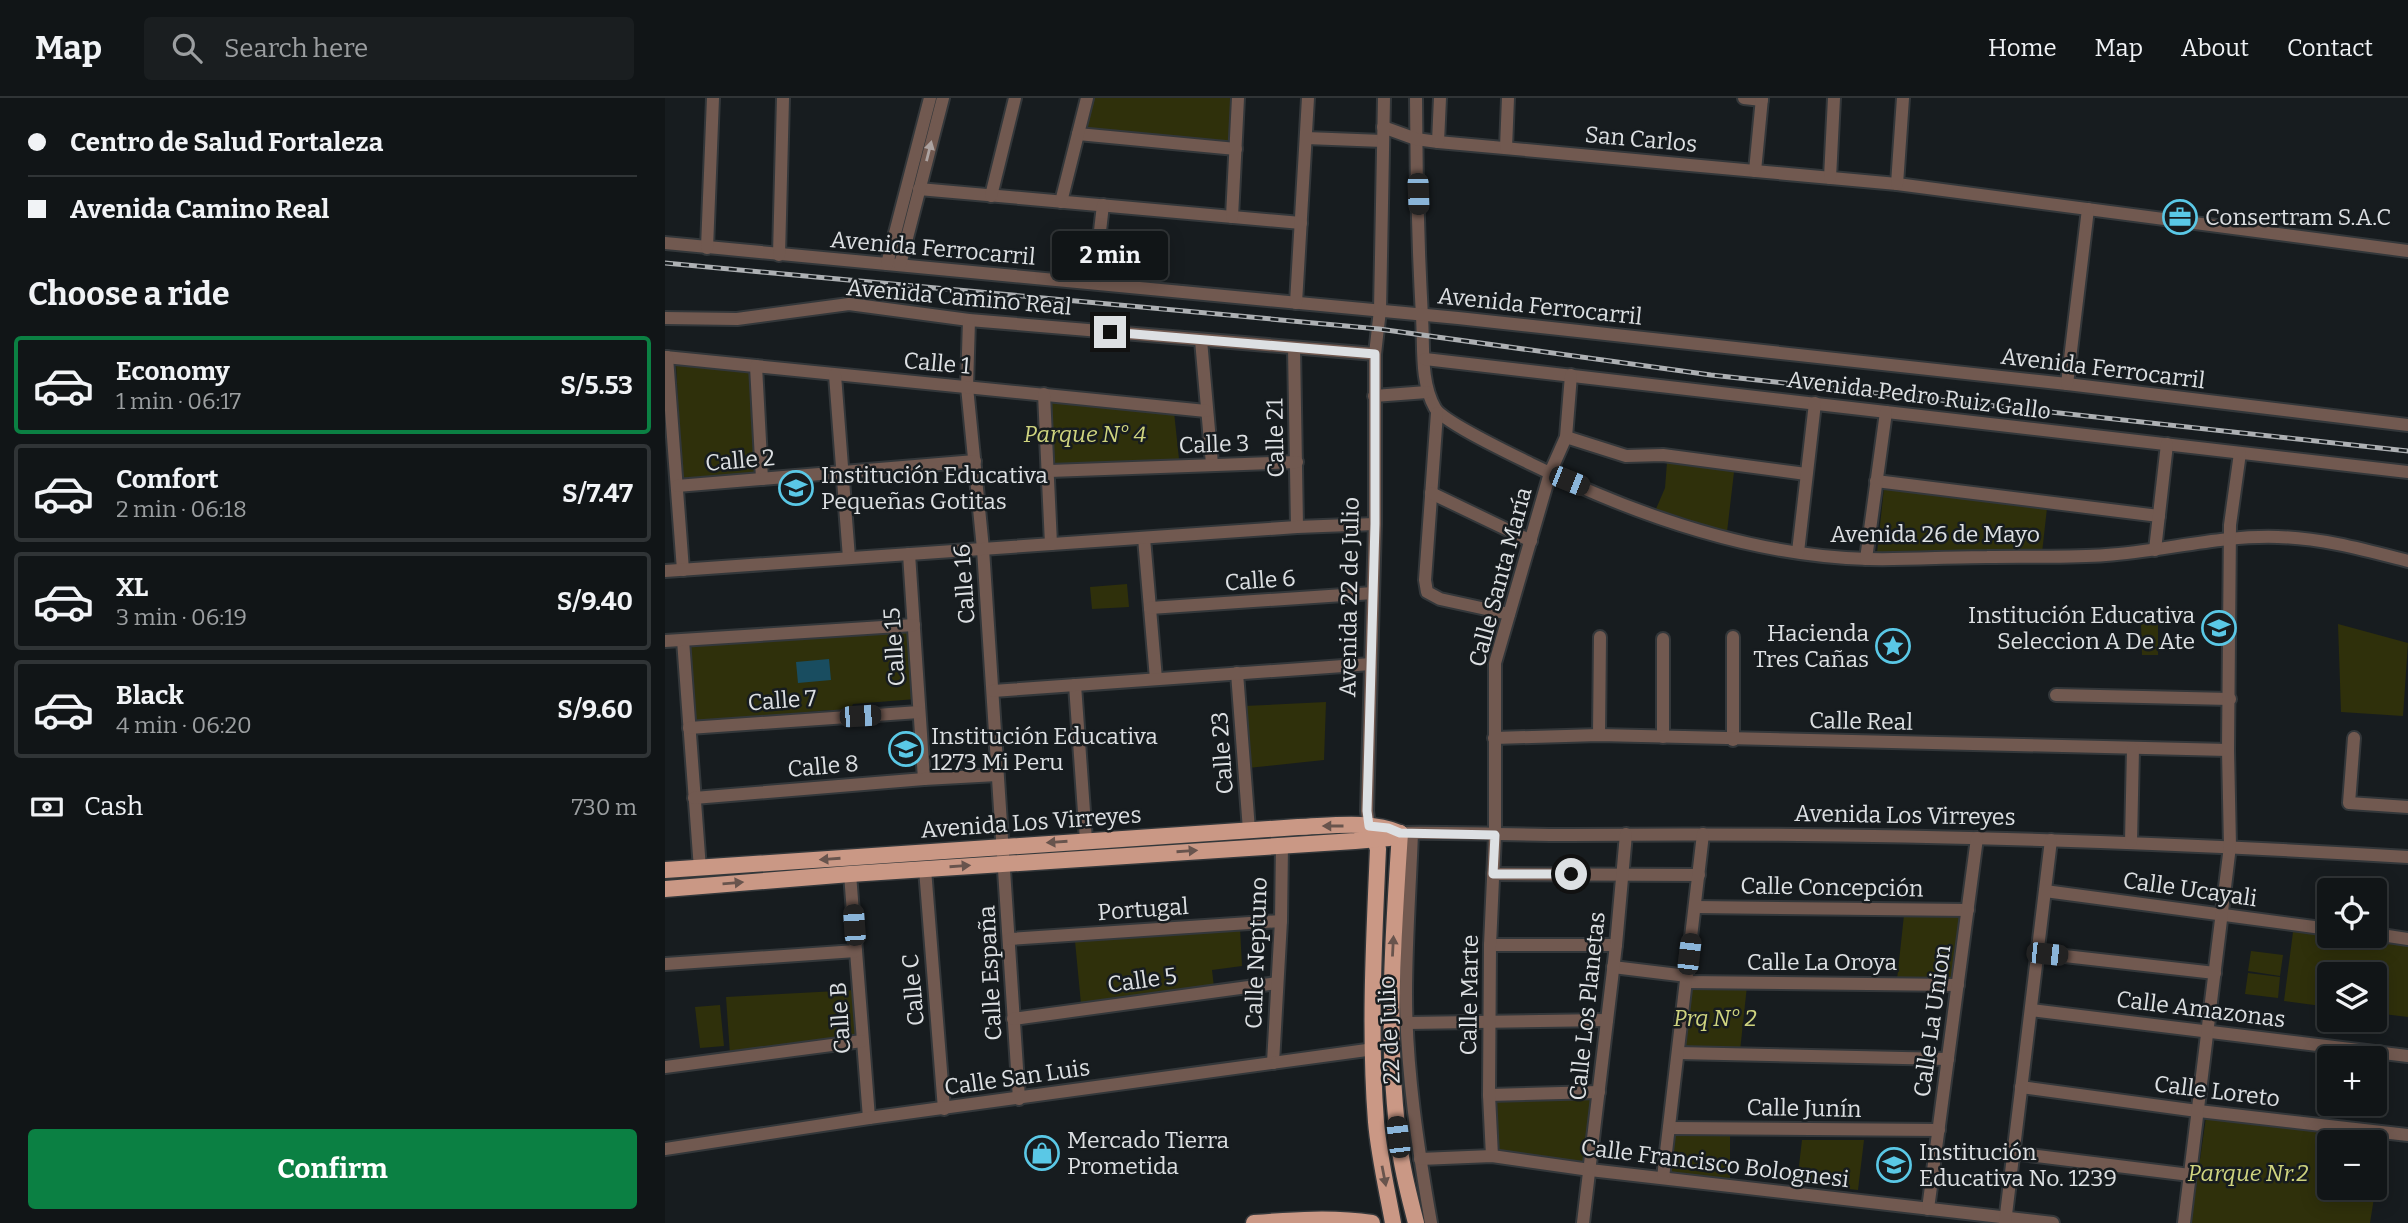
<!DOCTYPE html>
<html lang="en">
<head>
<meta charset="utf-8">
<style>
  :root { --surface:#111517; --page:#1a1e20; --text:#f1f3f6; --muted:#9c9fa1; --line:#303436; --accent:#0b8043 }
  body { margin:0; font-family:Bitter,serif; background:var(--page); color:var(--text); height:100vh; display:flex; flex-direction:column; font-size:26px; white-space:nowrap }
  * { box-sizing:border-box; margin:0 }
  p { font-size:23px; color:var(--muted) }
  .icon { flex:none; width:38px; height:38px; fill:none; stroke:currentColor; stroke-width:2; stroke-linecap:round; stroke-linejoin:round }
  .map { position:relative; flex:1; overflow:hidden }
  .details { display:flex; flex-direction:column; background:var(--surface); width:665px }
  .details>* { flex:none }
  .banner { display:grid; align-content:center; height:154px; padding:0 28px; background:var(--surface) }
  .controls { position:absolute; left:1652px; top:780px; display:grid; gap:14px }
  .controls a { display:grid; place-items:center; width:70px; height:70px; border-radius:7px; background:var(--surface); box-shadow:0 4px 18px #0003,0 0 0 2px var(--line); font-size:35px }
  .end { position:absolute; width:32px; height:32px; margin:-16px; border:9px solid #dde0e3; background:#111; box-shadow:0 0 0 4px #111 }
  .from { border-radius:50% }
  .bubble { position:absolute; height:49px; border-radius:7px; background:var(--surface); box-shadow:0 4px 18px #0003,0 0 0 2px var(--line); font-size:23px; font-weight:700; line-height:49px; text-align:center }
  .car { position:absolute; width:21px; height:42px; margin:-21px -10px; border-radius:9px; box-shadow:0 0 5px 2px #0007; background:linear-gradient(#222 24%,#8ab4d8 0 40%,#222 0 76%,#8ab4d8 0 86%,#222 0) }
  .banner b { display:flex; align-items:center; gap:24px; height:66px; font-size:26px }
  .banner b+b { border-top:2px solid var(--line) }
  .banner i { width:18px; height:18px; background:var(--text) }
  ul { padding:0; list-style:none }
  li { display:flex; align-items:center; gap:21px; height:98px; margin:0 14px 10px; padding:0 14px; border:4px solid var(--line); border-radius:7px }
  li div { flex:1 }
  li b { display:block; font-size:26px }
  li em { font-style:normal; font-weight:700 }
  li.active { border-color:var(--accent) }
  li>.icon { width:63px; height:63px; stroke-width:1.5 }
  h2 { padding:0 28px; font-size:32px; line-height:84px }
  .pay { display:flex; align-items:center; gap:18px; height:77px; padding:0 28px; font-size:26px }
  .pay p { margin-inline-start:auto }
  .action { display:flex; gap:14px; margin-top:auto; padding:14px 28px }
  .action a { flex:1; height:80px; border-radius:7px; background:var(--accent); color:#fff; font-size:28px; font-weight:700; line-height:80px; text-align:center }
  header { display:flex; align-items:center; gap:42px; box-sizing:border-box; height:98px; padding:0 35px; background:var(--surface); border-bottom:2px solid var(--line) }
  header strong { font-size:33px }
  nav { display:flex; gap:38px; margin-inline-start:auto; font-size:24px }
  .search { width:490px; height:63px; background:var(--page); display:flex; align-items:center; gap:18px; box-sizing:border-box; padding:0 24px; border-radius:7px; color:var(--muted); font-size:26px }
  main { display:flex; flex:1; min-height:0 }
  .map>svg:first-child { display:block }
</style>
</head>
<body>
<header>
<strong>Map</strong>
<div class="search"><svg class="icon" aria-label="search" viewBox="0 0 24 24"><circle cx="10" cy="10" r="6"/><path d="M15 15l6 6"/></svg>Search here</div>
<nav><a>Home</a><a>Map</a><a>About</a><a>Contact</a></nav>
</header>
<main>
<section class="details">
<div class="banner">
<b><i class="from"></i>Centro de Salud Fortaleza</b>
<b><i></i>Avenida Camino Real</b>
</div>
<h2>Choose a ride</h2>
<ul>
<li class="active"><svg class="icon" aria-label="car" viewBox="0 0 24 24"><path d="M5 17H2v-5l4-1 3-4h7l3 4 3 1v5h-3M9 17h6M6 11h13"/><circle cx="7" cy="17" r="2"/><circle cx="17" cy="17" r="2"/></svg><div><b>Economy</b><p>1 min · 06:17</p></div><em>S/5.53</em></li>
<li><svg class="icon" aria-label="car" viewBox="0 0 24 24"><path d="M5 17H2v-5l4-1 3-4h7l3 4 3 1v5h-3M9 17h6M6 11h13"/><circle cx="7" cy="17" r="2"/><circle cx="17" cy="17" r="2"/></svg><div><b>Comfort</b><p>2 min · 06:18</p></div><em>S/7.47</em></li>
<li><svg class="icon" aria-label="car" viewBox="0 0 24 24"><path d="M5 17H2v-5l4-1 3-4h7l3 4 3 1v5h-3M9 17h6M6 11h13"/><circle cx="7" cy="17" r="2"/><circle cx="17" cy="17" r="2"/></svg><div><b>XL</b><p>3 min · 06:19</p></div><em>S/9.40</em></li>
<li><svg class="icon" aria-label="car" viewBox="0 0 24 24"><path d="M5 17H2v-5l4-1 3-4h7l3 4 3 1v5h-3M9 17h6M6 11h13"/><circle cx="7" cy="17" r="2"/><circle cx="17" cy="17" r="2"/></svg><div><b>Black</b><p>4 min · 06:20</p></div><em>S/9.60</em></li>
</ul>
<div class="pay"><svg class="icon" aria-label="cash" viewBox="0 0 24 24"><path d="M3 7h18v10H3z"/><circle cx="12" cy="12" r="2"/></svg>Cash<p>730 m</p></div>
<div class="action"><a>Confirm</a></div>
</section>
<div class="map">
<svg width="1743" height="1125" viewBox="0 0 1743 1125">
  <rect width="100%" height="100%" fill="#171c1f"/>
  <g fill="#2f300b" fill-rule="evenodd">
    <path d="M 426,0 L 570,0 L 568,45 L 421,33 L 419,30 Z"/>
    <path d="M 11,265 L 89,272 L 87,300 L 92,379 L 17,384 Z"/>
    <path d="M 384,301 L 509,314 L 514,361 L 390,369 Z"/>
    <path d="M 1002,364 L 1069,374 L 1062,434 L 991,411 L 1000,390 Z"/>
    <path d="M 1219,390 L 1382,410 L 1377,455 L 1212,455 Z"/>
    <path d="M 462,486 L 464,509 L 427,511 L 425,489 Z"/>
    <path d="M 1476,526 L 1493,526 L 1493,557 L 1477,557 Z"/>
    <path d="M 1673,526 L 1743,545 L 1738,618 L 1676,614 Z"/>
    <path d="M 244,530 L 251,601 L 188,606 L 184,615 L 174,616 L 165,612 L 30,624 L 24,546 Z"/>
    <path d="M 661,604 L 659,662 L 583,670 L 579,608 Z"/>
    <path d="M 675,731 L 676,739 L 353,763 L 353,755 Z"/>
    <path d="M 314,757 L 315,765 L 0,788 L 0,778 Z"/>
    <path d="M 1239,817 L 1296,819 L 1288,883 L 1232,882 Z"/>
    <path d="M 575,830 L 577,868 L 547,872 L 549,889 L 416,906 L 410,843 Z"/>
    <path d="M 1628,834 L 1743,846 L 1743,919 L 1710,915 L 1710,877 L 1664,877 L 1664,909 L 1619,903 Z"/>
    <path d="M 1586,853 L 1618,857 L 1615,878 L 1583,873 Z"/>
    <path d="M 1583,875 L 1615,879 L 1613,900 L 1580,896 Z"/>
    <path d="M 1025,888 L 1082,888 L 1075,953 L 1018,952 Z"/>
    <path d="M 191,892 L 194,937 L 65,956 L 61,899 Z"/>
    <path d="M 55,907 L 59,948 L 35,950 L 30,909 Z"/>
    <path d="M 928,999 L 920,1067 L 833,1055 L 832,1001 Z"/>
    <path d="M 1541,1019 L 1718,1043 L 1705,1125 L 1526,1125 ZM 1664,1045 L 1710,1045 L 1710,1090 L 1664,1090 Z"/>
    <path d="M 1011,1035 L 1065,1036 L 1065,1084 L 1004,1077 L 1007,1038 Z"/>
    <path d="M 1137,1042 L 1199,1042 L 1193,1092 L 1132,1085 Z"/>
  </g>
  <path fill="#194d60" d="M 164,561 L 166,582 L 133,585 L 131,564 Z"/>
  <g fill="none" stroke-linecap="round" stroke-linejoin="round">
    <g stroke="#33373a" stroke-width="16">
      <g id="minor">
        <path d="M 751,0 C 751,73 753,146 757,219 C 759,248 755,284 770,310 C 778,324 848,357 866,366 C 970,417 1086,458 1203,461 C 1242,462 1282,459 1322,459 C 1362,458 1402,460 1441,457 C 1498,453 1557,437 1613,439 C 1657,440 1700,452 1743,463"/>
        <path d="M 1079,0 L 1097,2"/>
        <path d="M 718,29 L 751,41 L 773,44 L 1232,86 L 1743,153"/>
        <path d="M 413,36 L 571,51"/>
        <path d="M 641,40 L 718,43"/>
        <path d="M 773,44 L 775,0"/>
        <path d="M 841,50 L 843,0"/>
        <path d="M 1090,73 L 1097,0"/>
        <path d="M 1165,80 L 1169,0"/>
        <path d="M 1232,86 L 1238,0"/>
        <path d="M 254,91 L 636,125"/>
        <path d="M 326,98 L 350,0"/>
        <path d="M 396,104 L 422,0"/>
        <path d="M 567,119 L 573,0"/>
        <path d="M 0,145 L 793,220 L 1402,286 L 1743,327"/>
        <path d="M 42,150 L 48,0"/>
        <path d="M 114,157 L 118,0"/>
        <path d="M 222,166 L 265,0"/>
        <path d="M 235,167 L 278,0"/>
        <path d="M 429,185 L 438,107"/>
        <path d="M 631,205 L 643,0"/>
        <path d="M 0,220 L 72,221 L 184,206 L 304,222 L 710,256"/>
        <path d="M 304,222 L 302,289 L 318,451 L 354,1001"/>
        <path d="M 536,242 L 547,366"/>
        <path d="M 629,250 L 632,429"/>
        <path d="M 0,259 L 541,313"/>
        <path d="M 2,259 L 18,472"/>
        <path d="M 760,261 L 1743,374"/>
        <path d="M 91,268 L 97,381"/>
        <path d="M 170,277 L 184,460"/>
        <path d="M 1402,286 L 1423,111"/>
        <path d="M 379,296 L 386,446"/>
        <path d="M 709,298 L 762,294"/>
        <path d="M 772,315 L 760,482 L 762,494 L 775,501 L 844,516"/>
        <path d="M 901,339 L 961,358 L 998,357 L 1141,376"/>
        <path d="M 384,373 L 632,364"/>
        <path d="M 1211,383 L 1494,418"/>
        <path d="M 12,388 L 310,363"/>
        <path d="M 766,395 L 866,443"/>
        <path d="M 479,440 L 491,581"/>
        <path d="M 1490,452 L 1502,346"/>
        <path d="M 1133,454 L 1150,305"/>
        <path d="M 244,456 L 259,681"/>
        <path d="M 1201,461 L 1221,314"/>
        <path d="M 0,473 L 632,429 L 710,426"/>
        <path d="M 485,510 L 708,495"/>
        <path d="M 1068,539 L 1068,642"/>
        <path d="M 18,542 L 35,771"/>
        <path d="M 0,543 L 249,527"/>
        <path d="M 572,575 L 584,732"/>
        <path d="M 410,587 L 421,742"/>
        <path d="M 328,593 L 706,566"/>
        <path d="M 1391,597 L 1565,601"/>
        <path d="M 24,630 L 254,614"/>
        <path d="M 934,637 L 935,539"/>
        <path d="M 998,639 L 998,541"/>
        <path d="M 829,640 L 934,637 L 1563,652"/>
        <path d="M 1689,640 L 1684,705 L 1743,709"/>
        <path d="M 29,700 L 259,681 L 332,677"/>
        <path d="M 704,728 L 702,713 L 710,426 L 710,256 L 715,212 L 719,0"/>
        <path d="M 735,735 C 791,734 848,737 904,737 C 1184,734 1464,742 1743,759"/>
        <path d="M 747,735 C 745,788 741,842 741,896 C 741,972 753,1050 766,1125"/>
        <path d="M 1466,744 L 1468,651"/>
        <path d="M 260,771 L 279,1011"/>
        <path d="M 185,776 L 204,1020"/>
        <path d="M 828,776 L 1034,777"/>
        <path d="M 1380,793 L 1664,831"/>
        <path d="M 1030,809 L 1303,812"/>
        <path d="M 1710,836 L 1743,841"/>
        <path d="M 344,841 L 616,823"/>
        <path d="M 825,847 L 951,847"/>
        <path d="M 1373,855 L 1550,875"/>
        <path d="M 0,866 L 191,853"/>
        <path d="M 948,869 L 1022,878"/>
        <path d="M 1021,884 L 1293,887"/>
        <path d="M 1366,912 L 1743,958"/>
        <path d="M 348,921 L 612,885"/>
        <path d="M 742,925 L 942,922"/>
        <path d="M 1013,955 L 1283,961"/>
        <path d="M 608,965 L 616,823 L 617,747"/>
        <path d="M 0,969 L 197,943"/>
        <path d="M 1356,989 L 1525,1012 L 1743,1037"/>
        <path d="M 824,997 L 934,994"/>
        <path d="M 1004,1030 L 1274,1032"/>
        <path d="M 0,1051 L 204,1020 L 709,951"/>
        <path d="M 1348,1055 L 1525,1077"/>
        <path d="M 827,1058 L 824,997 L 825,847 L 830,737 L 830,565 L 885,375 L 901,339 L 906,277"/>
        <path d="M 755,1061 L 827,1058 L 925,1072 L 1388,1125"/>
        <path d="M 998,1080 L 1038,736"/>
        <path d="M 1263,1111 L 1312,740"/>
        <path d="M 918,1125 L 951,847 L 961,736"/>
        <path d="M 1340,1125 L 1386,742"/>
        <path d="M 1519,1125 L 1565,748 L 1563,652 L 1565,427 L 1575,355"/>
      </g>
    </g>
    <g stroke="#33373a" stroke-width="19">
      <g id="major">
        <path d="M 707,734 L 713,751 C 709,842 704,933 711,1024 C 714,1058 722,1092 728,1125"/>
        <path d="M 735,735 C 728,840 720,947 735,1052 C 738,1076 745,1101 751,1125"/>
        <path d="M 0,772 L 633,729 C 665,728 705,722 735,735"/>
        <path d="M 0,791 L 185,776 L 690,743 L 724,740 L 735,735"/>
        <path d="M 589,1125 C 628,1122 668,1119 707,1125"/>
      </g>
    </g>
    <use href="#minor" stroke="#715950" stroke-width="12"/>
    <use href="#major" stroke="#ca9885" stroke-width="16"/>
    <g stroke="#adb0b3" stroke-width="5">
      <path id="rail" d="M 0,165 L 714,231 L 1046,277 L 1743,353"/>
    </g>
    <use href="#rail" stroke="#171c1f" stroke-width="2.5" stroke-dasharray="8" stroke-linecap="butt"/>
  </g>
  <defs><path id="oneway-solid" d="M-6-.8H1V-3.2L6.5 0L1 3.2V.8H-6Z" transform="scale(1.75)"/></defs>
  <use fill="#aca3a1" href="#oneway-solid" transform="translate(264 53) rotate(-76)"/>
  <g fill="#68544d">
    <use href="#oneway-solid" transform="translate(668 728) rotate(180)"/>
    <use href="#oneway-solid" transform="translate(392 744) rotate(176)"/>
    <use href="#oneway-solid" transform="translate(522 753) rotate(-4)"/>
    <use href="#oneway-solid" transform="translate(165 761) rotate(176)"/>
    <use href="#oneway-solid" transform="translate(295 768) rotate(-4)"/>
    <use href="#oneway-solid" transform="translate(68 785) rotate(-5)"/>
    <use href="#oneway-solid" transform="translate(728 848) rotate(-87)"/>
    <use href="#oneway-solid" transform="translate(719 1078) rotate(79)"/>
  </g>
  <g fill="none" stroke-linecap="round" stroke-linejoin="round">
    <path stroke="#dde0e3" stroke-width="9" d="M 445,234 L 710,256 L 710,426 L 702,713 L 704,728 L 723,730 L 735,735 L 830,737 L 828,776 L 906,776"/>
  </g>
  <defs>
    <g id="office-ring" transform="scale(1.75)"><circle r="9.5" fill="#171c1f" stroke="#5ac8e6" stroke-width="1.5"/><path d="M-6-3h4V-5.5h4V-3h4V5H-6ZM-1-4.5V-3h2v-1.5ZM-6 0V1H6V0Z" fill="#5ac8e6"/></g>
    <g id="school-ring" transform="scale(1.75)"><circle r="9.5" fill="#171c1f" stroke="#5ac8e6" stroke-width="1.5"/><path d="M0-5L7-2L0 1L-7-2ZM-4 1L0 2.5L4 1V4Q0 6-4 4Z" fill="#5ac8e6"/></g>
    <g id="sight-ring" transform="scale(1.75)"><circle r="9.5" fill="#171c1f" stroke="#5ac8e6" stroke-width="1.5"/><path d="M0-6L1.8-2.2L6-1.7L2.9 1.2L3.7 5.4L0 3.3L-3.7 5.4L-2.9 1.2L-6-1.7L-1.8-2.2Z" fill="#5ac8e6"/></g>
    <g id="shop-ring" transform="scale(1.75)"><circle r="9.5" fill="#171c1f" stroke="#5ac8e6" stroke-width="1.5"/><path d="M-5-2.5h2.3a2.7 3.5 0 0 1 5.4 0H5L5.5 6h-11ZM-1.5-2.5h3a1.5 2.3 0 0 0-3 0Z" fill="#5ac8e6"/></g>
  </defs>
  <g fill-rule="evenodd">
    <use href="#office-ring" x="1515" y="119"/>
    <use href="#school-ring" x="131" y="390"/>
    <use href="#school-ring" x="1554" y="530"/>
    <use href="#sight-ring" x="1228" y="548"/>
    <use href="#school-ring" x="241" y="651"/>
    <use href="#shop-ring" x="377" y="1055"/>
    <use href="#school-ring" x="1229" y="1067"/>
  </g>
  <g text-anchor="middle" stroke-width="5" stroke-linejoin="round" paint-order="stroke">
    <g font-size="23" fill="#dde0e3" stroke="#171c1f">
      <text transform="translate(976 41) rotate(5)" y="8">San Carlos</text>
      <text transform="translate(268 150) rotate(5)" y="8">Avenida Ferrocarril</text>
      <text transform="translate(294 199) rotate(5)" y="8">Avenida Camino Real</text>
      <text transform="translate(875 208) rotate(6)" y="8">Avenida Ferrocarril</text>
      <text transform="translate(272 265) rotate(5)" y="8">Calle 1</text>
      <text transform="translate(1438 270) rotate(7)" y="8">Avenida Ferrocarril</text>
      <text transform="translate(1254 297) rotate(7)" y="8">Avenida Pedro Ruiz Gallo</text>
      <text transform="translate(610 340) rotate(-91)" y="8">Calle 21</text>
      <text transform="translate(549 346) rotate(-2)" y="8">Calle 3</text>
      <text transform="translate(75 362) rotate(-5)" y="8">Calle 2</text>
      <text x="1270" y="444">Avenida 26 de Mayo</text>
      <text transform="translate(835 479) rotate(-75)" y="8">Calle Santa María</text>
      <text transform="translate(595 482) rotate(-4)" y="8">Calle 6</text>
      <text transform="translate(299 486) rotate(-94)" y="8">Calle 16</text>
      <text transform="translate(684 499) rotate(-89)" y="8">Avenida 22 de Julio</text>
      <text transform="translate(229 549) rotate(-94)" y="8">Calle 15</text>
      <text transform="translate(117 602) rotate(-4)" y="8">Calle 7</text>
      <text transform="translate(1196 623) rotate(1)" y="8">Calle Real</text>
      <text transform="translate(557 655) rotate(-94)" y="8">Calle 23</text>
      <text transform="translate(158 668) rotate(-5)" y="8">Calle 8</text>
      <text transform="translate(1240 717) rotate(1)" y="8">Avenida Los Virreyes</text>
      <text transform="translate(366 724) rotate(-4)" y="8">Avenida Los Virreyes</text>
      <text transform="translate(1167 789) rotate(1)" y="8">Calle Concepción</text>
      <text transform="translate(1525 791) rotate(8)" y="8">Calle Ucayali</text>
      <text transform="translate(478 811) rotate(-4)" y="8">Portugal</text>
      <text transform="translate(591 855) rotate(-88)" y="8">Calle Neptuno</text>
      <text x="1157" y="872">Calle La Oroya</text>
      <text transform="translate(325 875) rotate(-93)" y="8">Calle España</text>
      <text transform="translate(477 882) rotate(-8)" y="8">Calle 5</text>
      <text transform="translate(248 892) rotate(-95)" y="8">Calle C</text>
      <text transform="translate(804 897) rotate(-89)" y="8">Calle Marte</text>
      <text transform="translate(922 908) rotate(-84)" y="8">Calle Los Planetas</text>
      <text transform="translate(1536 911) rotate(7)" y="8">Calle Amazonas</text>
      <text transform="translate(175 920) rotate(-94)" y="8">Calle B</text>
      <text transform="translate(1267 923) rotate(-82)" y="8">Calle La Union</text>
      <text transform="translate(724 932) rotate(-93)" y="8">22 de Julio</text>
      <text transform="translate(352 979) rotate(-8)" y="8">Calle San Luis</text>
      <text transform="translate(1552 993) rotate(7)" y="8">Calle Loreto</text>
      <text transform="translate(1139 1010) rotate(1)" y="8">Calle Junín</text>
      <text transform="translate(1050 1065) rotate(7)" y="8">Calle Francisco Bolognesi</text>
    </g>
    <g font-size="23" fill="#dde0e3" stroke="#171c1f" text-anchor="start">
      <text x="1540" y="127">Consertram S.A.C</text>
      <text x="156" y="385">Institución Educativa<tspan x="156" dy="26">Pequeñas Gotitas</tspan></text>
      <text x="1530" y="525" text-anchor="end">Institución Educativa<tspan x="1530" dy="26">Seleccion A De Ate</tspan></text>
      <text x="1204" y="543" text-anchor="end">Hacienda<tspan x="1204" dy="26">Tres Cañas</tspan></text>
      <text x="266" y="646">Institución Educativa<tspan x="266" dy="26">1273 Mi Peru</tspan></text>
      <text x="402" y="1050">Mercado Tierra<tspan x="402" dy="26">Prometida</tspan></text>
      <text x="1254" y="1062">Institución<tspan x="1254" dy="26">Educativa No. 1239</tspan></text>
    </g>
    <g font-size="23" font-style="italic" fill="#cfd47f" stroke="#171c1f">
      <text x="420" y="344">Parque N° 4</text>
      <text x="1050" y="928">Prq N° 2</text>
      <text x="1583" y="1083">Parque Nr.2</text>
    </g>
  </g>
</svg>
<div class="controls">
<a><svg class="icon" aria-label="locate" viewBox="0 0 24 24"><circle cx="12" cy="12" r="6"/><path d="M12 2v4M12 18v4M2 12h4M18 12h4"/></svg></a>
<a><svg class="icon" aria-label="layers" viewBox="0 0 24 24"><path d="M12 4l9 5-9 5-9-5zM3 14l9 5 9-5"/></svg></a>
<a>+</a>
<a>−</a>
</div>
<i class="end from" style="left:906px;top:776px"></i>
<i class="end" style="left:445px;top:234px"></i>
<div class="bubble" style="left:387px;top:133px;width:116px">2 min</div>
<i class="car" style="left:753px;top:96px;rotate:178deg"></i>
<i class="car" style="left:904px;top:383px;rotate:112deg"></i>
<i class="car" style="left:195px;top:618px;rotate:86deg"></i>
<i class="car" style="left:189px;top:827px;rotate:356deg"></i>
<i class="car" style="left:1024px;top:856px;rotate:7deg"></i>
<i class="car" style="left:1382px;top:856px;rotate:96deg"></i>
<i class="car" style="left:733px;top:1039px;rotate:353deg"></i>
</div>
</main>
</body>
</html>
